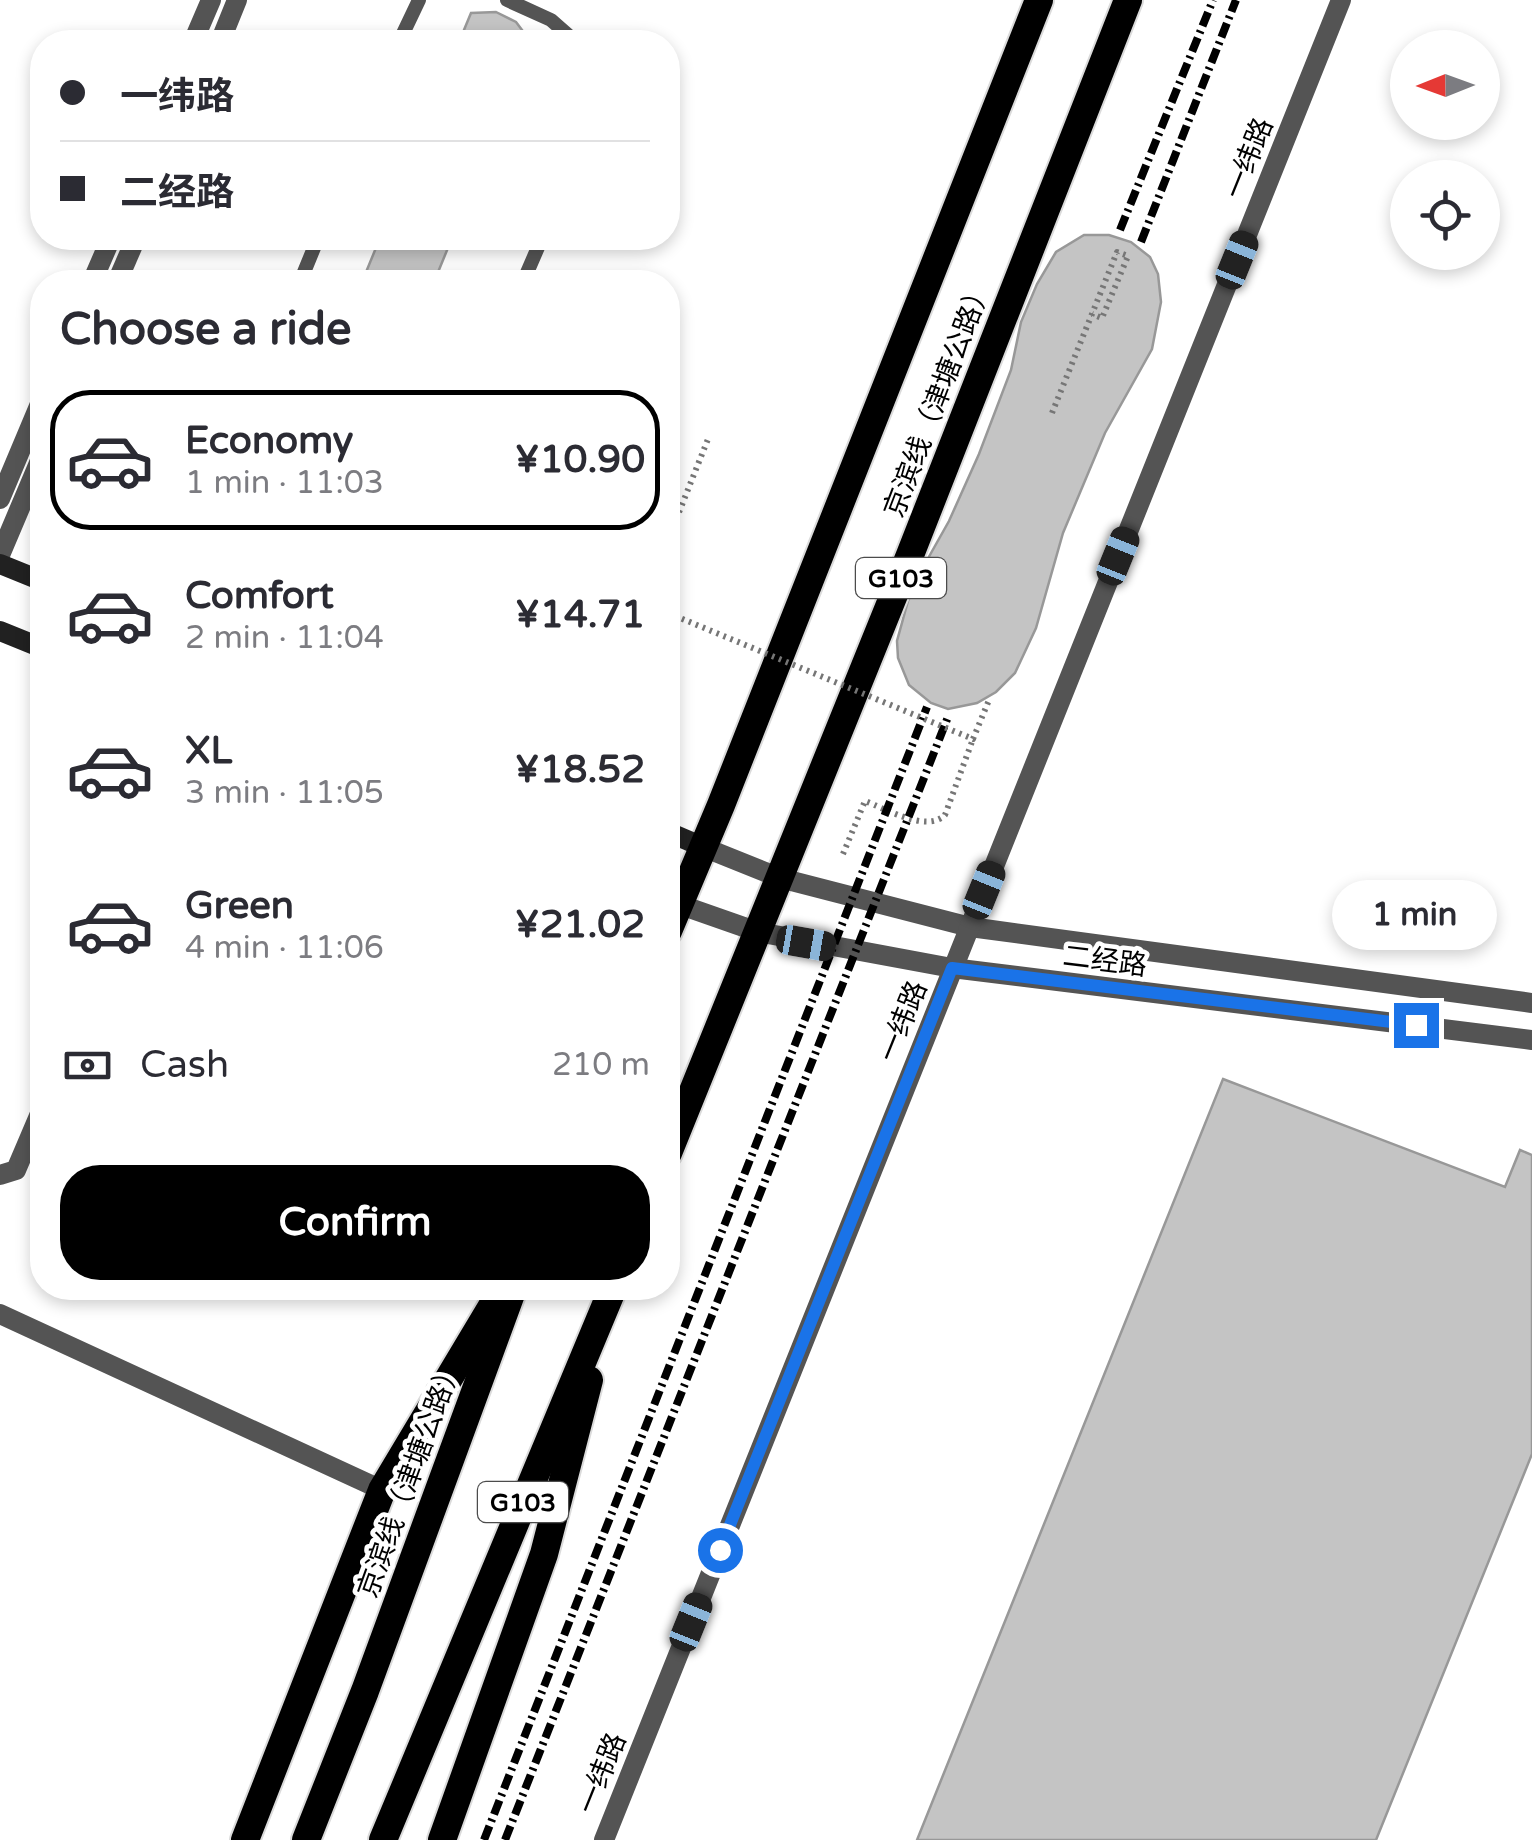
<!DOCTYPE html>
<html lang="en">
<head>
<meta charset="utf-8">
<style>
  :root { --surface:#fff; --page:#f2f2f3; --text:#2b2b33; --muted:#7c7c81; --line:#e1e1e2; --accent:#000 }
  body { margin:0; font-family:"Varela Round","Noto Sans SC",sans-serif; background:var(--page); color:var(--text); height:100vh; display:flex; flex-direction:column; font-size:38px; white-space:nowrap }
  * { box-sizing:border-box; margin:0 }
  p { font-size:32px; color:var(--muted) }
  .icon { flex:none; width:55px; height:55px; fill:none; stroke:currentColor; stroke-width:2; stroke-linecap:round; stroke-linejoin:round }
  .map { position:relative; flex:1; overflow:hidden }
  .sheet { position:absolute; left:30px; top:270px; width:650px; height:1030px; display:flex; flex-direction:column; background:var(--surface); border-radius:40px; box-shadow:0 5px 15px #0003 }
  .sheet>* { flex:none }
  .guide { position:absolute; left:30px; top:30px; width:650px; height:220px; border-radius:40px; box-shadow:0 5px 15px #0003; display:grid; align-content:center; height:220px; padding:0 30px; background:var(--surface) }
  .needle { width:65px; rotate:269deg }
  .controls { position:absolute; left:1390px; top:30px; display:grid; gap:20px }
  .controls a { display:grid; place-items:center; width:110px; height:110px; border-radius:50%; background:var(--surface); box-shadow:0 5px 15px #0003; font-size:50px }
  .end { position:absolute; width:45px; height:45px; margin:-22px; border:12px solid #1a73e8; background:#fff; box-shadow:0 0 0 5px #fff }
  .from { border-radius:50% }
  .bubble { position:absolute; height:70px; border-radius:35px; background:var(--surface); box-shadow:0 5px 15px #0003; font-size:32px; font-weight:700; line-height:70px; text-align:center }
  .car { position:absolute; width:30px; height:60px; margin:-30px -15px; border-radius:12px; box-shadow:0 0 8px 2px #0007; background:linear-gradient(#222 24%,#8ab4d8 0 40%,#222 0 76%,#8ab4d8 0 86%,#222 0) }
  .guide b { display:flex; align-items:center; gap:35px; height:95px; font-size:38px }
  .guide b+b { border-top:2px solid var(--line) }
  .guide i { width:25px; height:25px; background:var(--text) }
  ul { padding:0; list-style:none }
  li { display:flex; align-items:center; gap:30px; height:140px; margin:0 20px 15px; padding:0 10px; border:5px solid transparent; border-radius:40px }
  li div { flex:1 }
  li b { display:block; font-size:38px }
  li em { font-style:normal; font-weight:700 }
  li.on { border-color:var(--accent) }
  li>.icon { width:90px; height:90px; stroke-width:1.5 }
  h2 { padding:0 30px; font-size:45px; line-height:120px }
  .pay { display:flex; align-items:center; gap:25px; height:110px; padding:0 30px; font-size:38px }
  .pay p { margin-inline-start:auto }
  .cta { display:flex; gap:20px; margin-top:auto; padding:20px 30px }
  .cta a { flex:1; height:115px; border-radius:40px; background:var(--accent); color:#fff; font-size:40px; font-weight:700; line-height:115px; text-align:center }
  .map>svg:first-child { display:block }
</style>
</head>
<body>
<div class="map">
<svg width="1532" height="1840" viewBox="0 0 1532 1840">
  <rect width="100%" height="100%" fill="#fff"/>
  <g fill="#c4c4c4" stroke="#989898" stroke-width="2.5">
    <path d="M 496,12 L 516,22 L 531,42 L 459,42 L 471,13 Z"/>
    <path d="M 1084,235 L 1109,235 L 1131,242 L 1150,257 L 1158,274 L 1161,302 L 1152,349 L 1105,433 L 1063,533 L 1036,628 L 1015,673 L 996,692 L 977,703 L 948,709 L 931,703 L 909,685 L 898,658 L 897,641 L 908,601 L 926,562 L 949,521 L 979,454 L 1011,370 L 1021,322 L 1037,284 L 1056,252 Z"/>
    <path d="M 380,238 L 452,238 L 434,282 L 362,282 Z"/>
    <path d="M 1223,1079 L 1505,1187 L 1520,1150 L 1532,1155 L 1532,1454 L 1376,1840 L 917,1840 Z"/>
  </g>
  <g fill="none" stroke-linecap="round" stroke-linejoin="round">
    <g stroke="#dbdbdb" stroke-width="32">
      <g id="trunk">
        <path d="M 668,931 L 721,805 L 1039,0"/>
        <path d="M 668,1153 L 910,555 L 1128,0"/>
        <path d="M 245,1840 L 382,1490 L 503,1288"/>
        <path d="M 306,1840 L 365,1691 L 511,1294"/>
        <path d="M 383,1840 L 613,1288"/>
        <path d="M 442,1840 L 544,1554 L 589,1380"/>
      </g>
    </g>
    <g stroke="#767676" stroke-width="6" stroke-dasharray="2.5 5" stroke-linecap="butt">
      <path d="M 1052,413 L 1117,252 L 1128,256 L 1102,318 L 1092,314"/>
      <path d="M 668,540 L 708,439"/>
      <path d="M 843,854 L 865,801 C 886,809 927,833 945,815 L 973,739"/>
    </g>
    <g stroke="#545454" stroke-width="14">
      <path d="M 507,0 L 551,20 L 576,42"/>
      <path d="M 399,42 L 419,0"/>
      <path d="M 300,282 L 318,238"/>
      <path d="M 523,282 L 542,238"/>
    </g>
    <g stroke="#545454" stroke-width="20">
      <path d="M 0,1175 L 16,1170 L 42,1109"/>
      <path d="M 0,1314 L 382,1490"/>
    </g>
    <g stroke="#545454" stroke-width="20">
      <path d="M 193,42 L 211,0"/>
      <path d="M 220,42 L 237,0"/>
      <path d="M 92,282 L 111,238"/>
      <path d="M 117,282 L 136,238"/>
      <path d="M 0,499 L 42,399"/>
      <path d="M 0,555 L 42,456"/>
      <path d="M 703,847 L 780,878 L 970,927 L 1532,1003"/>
      <path d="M 678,904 L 758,932 L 952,968 L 1532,1040"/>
      <path d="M 604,1840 L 1341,0"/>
    </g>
    <g stroke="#212121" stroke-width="20">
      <path d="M 0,564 L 42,581"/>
      <path d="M 0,631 L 42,648"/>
      <path d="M 668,832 L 703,847"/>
    </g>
    <use href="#trunk" stroke="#000" stroke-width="28"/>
    <g stroke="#000" stroke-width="8" stroke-dasharray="15 5 2.5 5" stroke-linecap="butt">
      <path d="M 1120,230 L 1213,0"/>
      <path d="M 1141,242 L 1236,0"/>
      <path d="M 484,1840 L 927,707"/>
      <path d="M 505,1840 L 948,717"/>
    </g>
    <path stroke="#767676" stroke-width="6" stroke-dasharray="2.5 5" stroke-linecap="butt" d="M 668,613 L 973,739 L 989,700"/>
  </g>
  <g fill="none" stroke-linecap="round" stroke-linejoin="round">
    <path stroke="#1a73e8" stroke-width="12" d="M 720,1550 L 952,968 L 1416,1025"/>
  </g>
  <g text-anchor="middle" stroke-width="9" stroke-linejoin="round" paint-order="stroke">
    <g fill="#fff" stroke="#4c4c4c" stroke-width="2.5">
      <rect x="856" y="558" width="90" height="40" rx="8"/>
      <rect x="478" y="1482" width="90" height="40" rx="8"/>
    </g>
    <g font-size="25" font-weight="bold" fill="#000">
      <text x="901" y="587">G103</text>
      <text x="523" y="1511">G103</text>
    </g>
    <g font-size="28" fill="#000" stroke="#fff">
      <text transform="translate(1248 158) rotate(-68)" y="10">一纬路</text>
      <text transform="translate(937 398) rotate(-69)" y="10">京滨线（津塘公路）</text>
      <text transform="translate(1105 960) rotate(7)" y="10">二经路</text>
      <text transform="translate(902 1021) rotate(-68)" y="10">一纬路</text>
      <text transform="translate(409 1478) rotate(-70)" y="10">京滨线（津塘公路）</text>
      <text transform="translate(601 1773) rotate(-68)" y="10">一纬路</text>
    </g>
  </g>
</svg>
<div class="controls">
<a><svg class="needle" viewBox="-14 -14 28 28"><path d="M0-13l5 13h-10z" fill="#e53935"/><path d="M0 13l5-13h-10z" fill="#7c7c81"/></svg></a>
<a><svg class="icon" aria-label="locate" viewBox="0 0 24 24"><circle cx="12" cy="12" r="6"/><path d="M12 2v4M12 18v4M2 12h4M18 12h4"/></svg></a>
</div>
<i class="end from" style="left:720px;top:1550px"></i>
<i class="end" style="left:1416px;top:1025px"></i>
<div class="bubble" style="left:1332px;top:880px;width:165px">1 min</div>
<i class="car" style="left:1237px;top:260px;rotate:22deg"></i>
<i class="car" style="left:1118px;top:556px;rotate:22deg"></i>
<i class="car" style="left:984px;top:890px;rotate:22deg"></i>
<i class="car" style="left:806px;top:943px;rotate:100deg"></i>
<i class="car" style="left:691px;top:1622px;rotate:22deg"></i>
<div class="guide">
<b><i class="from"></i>一纬路</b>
<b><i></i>二经路</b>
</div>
<section class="sheet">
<h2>Choose a ride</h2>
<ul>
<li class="on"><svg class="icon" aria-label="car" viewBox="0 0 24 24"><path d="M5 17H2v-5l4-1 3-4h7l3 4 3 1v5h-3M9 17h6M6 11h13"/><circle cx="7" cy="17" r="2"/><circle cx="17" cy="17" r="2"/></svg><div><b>Economy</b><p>1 min · 11:03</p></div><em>¥10.90</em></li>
<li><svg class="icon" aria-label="car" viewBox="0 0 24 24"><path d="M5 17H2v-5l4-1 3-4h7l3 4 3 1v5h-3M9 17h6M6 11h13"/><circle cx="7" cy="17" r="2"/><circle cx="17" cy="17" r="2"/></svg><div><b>Comfort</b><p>2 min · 11:04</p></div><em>¥14.71</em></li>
<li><svg class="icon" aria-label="car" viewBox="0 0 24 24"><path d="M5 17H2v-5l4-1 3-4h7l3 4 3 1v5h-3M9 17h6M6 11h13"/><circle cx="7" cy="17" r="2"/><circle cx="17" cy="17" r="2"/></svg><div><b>XL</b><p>3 min · 11:05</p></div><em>¥18.52</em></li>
<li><svg class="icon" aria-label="car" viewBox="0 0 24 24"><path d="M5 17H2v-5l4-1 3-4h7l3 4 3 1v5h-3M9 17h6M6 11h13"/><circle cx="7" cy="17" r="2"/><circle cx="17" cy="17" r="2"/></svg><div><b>Green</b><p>4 min · 11:06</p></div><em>¥21.02</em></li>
</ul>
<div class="pay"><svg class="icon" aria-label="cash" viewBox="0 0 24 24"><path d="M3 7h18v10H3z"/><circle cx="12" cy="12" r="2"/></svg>Cash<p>210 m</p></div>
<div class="cta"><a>Confirm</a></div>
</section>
</div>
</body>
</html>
